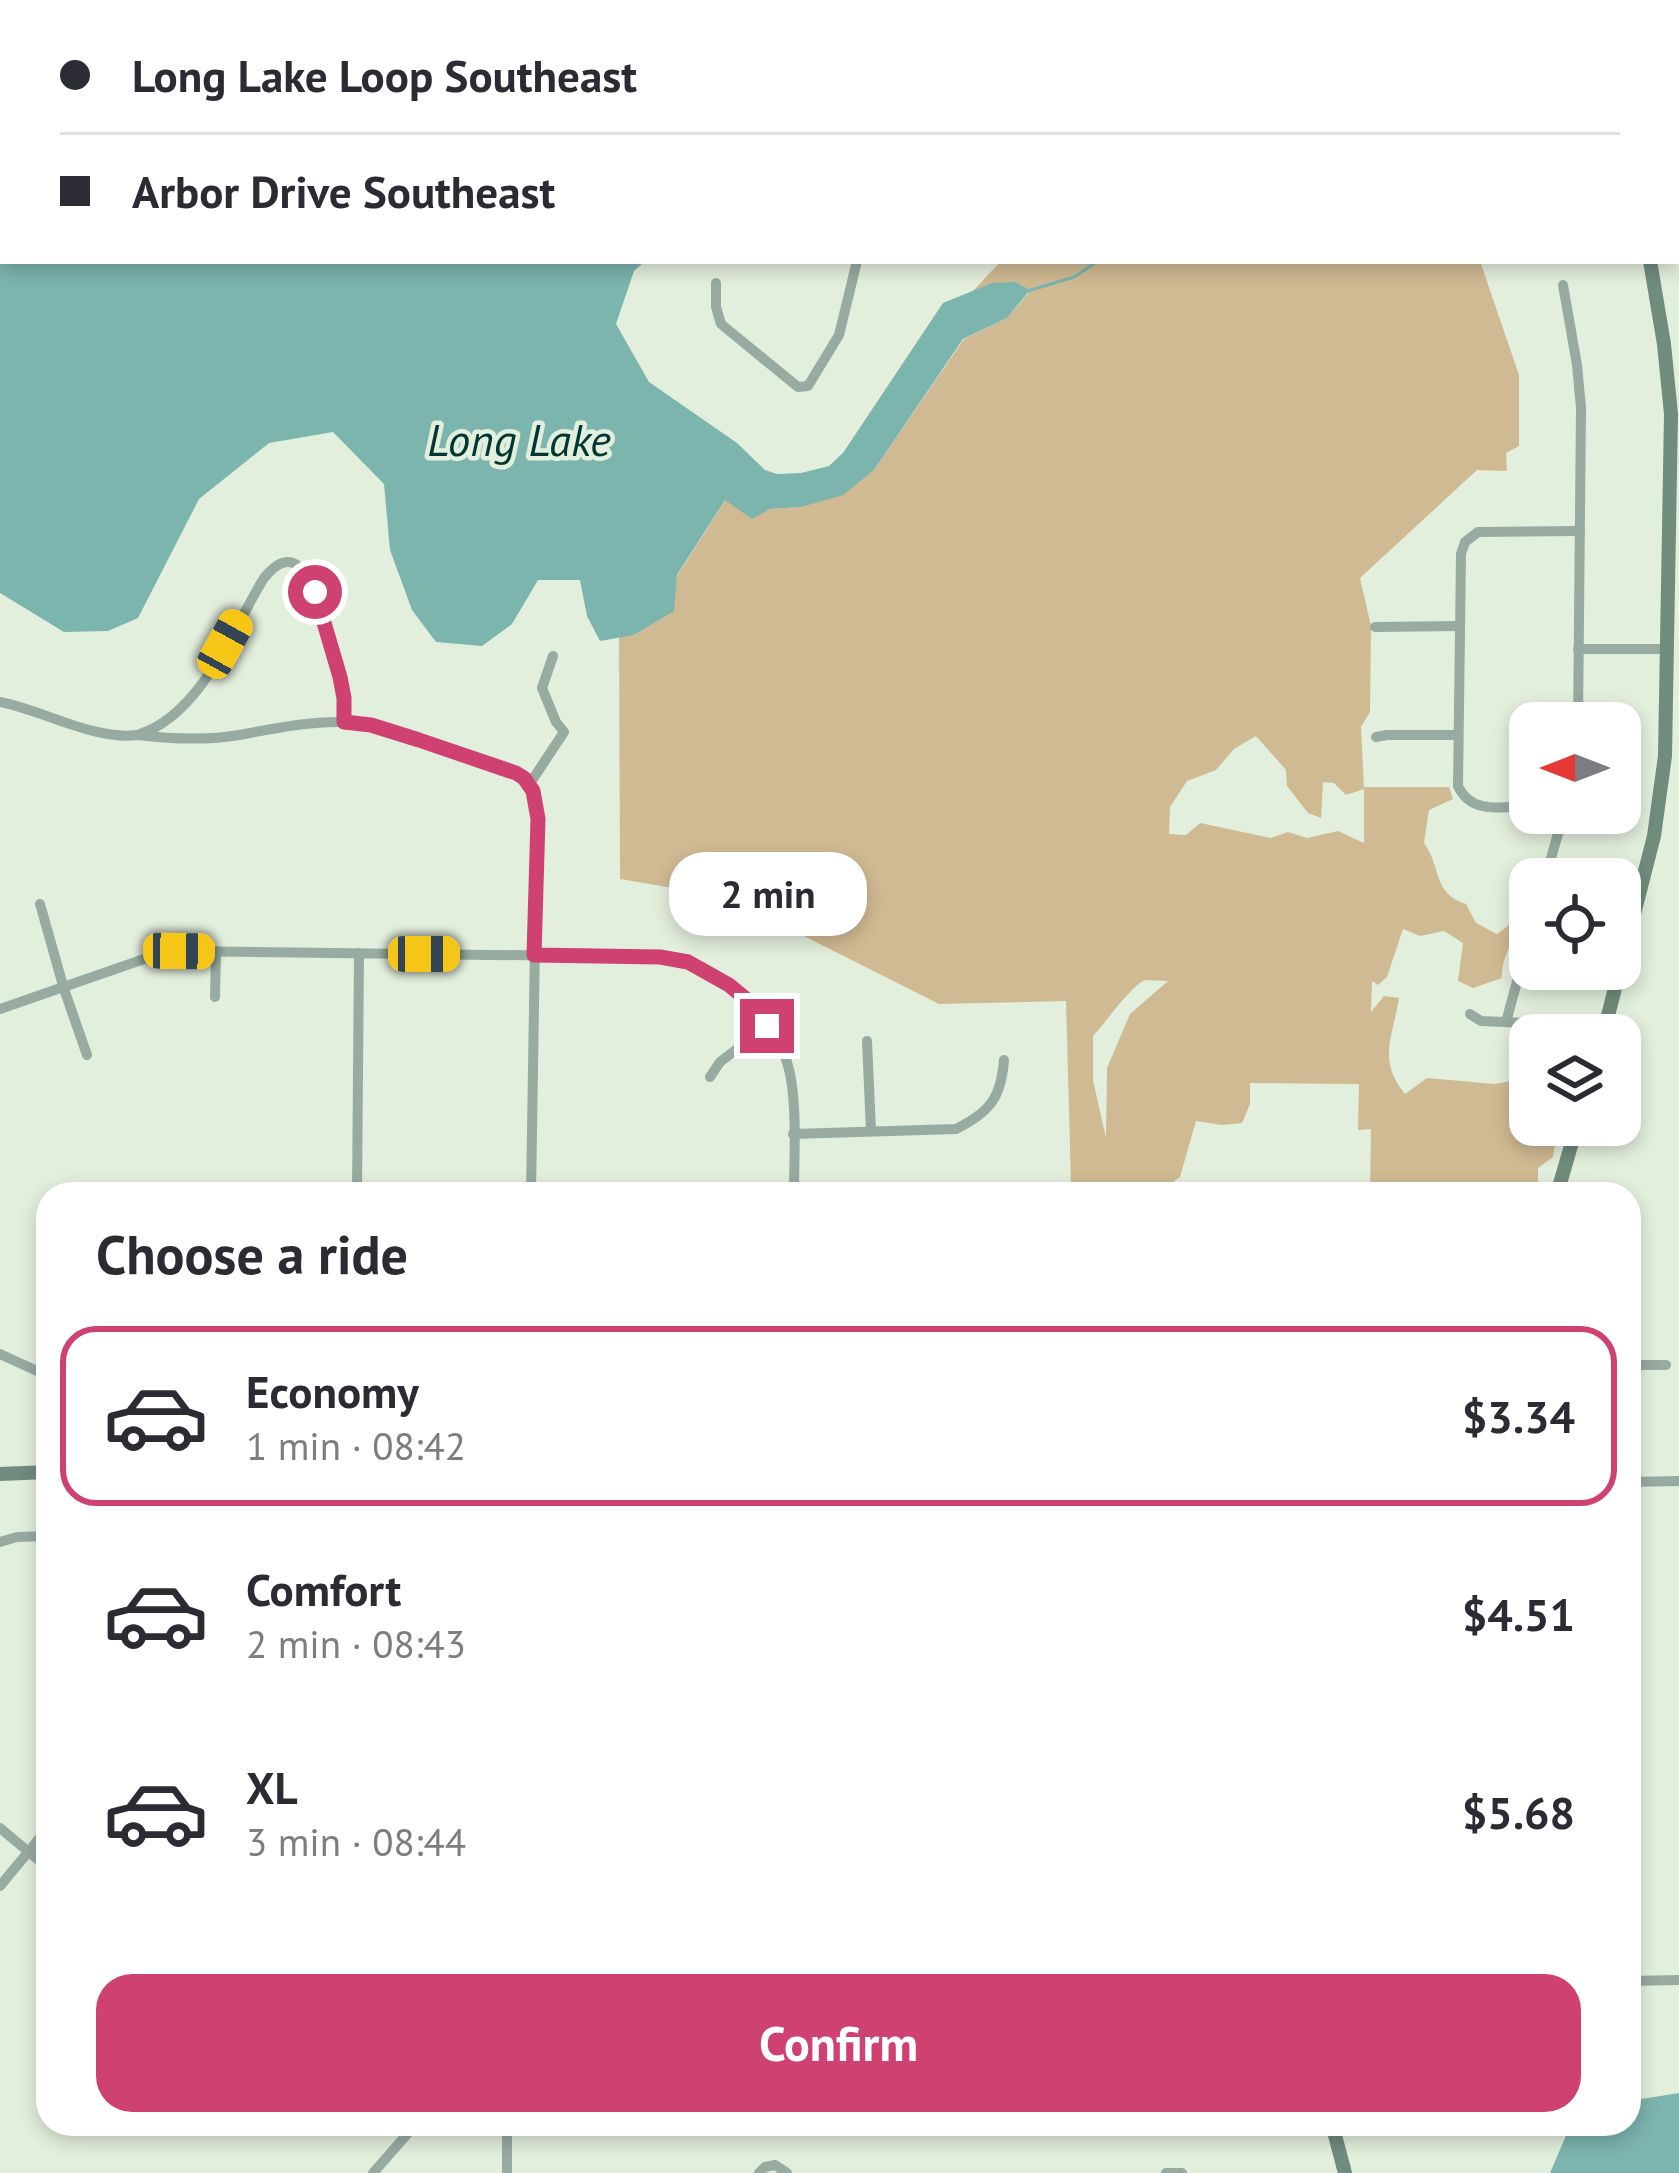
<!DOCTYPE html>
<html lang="en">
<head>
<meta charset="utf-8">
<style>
  :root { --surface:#fff; --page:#f2f2f3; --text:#2b2b33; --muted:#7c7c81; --line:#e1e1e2; --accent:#ce4171 }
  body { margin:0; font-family:"PT Sans",sans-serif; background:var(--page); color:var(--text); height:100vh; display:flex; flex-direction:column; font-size:45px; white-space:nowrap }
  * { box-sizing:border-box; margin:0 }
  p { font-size:39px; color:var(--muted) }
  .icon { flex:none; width:66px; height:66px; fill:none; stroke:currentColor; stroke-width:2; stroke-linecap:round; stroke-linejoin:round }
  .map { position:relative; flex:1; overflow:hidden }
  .details { position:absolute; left:36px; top:1182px; width:1605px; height:954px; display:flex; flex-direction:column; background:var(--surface); border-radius:36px; box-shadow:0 6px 18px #0003 }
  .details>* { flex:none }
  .top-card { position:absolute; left:0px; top:0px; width:1680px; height:264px; box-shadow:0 6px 18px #0003; display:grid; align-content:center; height:264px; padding:0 60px; background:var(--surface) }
  .needle { width:78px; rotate:270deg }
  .tools { position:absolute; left:1509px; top:702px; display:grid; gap:24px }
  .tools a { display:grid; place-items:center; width:132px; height:132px; border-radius:24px; background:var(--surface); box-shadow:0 6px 18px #0003; font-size:60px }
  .end { position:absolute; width:54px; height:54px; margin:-27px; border:15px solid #ce4171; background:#fff; box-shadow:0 0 0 6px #fff }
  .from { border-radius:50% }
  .bubble { position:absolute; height:84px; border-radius:36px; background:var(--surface); box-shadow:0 6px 18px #0003; font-size:39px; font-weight:700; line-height:84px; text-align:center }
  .car { position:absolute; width:36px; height:72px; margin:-36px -18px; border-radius:15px; box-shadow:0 0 9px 3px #0007; background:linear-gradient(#f5c518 24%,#345 0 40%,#f5c518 0 76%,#345 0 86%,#f5c518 0) }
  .top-card b { display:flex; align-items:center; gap:42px; height:114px; font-size:45px }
  .top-card b+b { border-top:3px solid var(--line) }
  .top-card i { width:30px; height:30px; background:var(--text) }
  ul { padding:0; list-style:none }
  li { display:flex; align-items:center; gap:36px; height:180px; margin:0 24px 18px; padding:0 36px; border:6px solid transparent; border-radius:36px }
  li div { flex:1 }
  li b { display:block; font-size:45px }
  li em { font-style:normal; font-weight:700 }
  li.current { border-color:var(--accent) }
  li>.icon { width:108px; height:108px; stroke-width:1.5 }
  h2 { padding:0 60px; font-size:54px; line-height:144px }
  .button { display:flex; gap:24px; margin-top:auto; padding:24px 60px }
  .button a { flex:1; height:138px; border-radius:36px; background:var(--accent); color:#fff; font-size:48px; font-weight:700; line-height:138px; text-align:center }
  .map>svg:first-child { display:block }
</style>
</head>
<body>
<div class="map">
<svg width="1679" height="2173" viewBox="0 0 1679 2173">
  <rect width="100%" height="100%" fill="#e3efdd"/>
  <g fill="#d0ba93" fill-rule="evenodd">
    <path d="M 870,0 L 1672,0 L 1671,3 L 870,3 Z"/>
    <path d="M 1001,261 L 1480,261 L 1519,375 L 1519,446 L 1506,453 L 1507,471 L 1477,470 L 1360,578 L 1371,626 L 1370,712 L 1361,727 L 1364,787 L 1449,787 L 1453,799 L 1429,810 L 1424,843 C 1442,868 1432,893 1466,904 L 1476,923 L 1497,934 L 1517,919 C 1516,940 1501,956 1502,978 L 1473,988 L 1458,981 L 1463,943 L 1444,931 L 1420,936 L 1403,929 L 1387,977 L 1378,985 L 1372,981 L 1371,1012 L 1384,996 L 1399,998 C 1393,1037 1377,1060 1405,1094 L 1427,1078 L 1495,1084 L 1530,1077 L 1530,1125 L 1558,1125 L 1553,1157 L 1538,1168 L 1538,1194 L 1370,1194 L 1371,1129 L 1358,1130 L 1359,1084 L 1250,1083 L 1250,1104 L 1242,1123 L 1222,1125 L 1196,1121 L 1180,1177 L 1158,1193 L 1147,1182 L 1149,1194 L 852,1194 L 852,1189 L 1071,1183 L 1066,1001 L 939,1004 L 726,897 L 620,879 L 619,637 L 634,635 L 673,611 L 677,576 L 726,499 L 752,518 L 770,509 L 801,507 L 874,470 L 964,339 L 1007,318 L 1030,291 C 1010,278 993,282 972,292 ZM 1256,736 L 1286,770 L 1287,786 L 1308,813 L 1321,818 L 1323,782 L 1334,783 L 1346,795 L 1364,789 L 1364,843 L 1338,831 L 1307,838 L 1288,832 L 1271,838 L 1200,823 L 1186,835 L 1169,834 L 1170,807 L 1187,781 L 1216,770 L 1234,749 ZM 1145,980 L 1168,981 L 1130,1014 L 1107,1068 L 1106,1138 L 1093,1080 L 1093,1036 C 1106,1022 1131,986 1145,980 Z"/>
  </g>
  <g fill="#7cb4ae">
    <path d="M 0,0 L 674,0 L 676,3 L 3,3 L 3,261 L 645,261 L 634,271 L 616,324 L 649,382 L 737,443 L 765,470 L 777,474 L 801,473 L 829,466 L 843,453 L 943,303 L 992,283 L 1015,282 L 1030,290 L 1007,318 L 963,339 L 874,470 L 843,495 L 801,507 L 770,509 L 752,519 L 725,500 L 677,575 L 674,611 L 634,635 L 600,641 L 587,616 L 580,580 L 538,580 L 512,624 L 482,646 L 436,642 L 412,610 L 390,550 L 384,484 L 333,432 L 269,443 L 199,499 L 138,618 L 108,631 L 64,632 L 0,593 Z"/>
    <path d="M 1679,2093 L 1679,2173 L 1550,2173 L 1571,2124 L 1629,2124 L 1629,2101 Z"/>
  </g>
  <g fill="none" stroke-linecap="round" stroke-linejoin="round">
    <g stroke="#7cb4ae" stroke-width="3">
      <path d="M 1677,46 L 1679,46"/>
      <path d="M 1028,291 L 1074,277 L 1098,261"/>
    </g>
    <g stroke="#98aba0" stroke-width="10">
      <path d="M 789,0 L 790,3"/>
      <path d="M 716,283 L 716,307 L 721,324 L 798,387 L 808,386 L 839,335 L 857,261"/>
      <path d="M 1563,285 L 1577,365 L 1581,408 L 1578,723"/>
      <path d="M 1375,627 L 1460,626"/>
      <path d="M 1578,649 L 1667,649"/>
      <path d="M 0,702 C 42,710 96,741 137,735 C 171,739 205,741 239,735 C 273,729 304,722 339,722 C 389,722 467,756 516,773 L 529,785"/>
      <path d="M 140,734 C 201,714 232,630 264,578 C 305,528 318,609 326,636 C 334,666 345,690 344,722"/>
      <path d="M 1376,737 L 1387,735 L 1458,735"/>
      <path d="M 1530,806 C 1503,807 1471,815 1458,786 L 1461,554 L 1465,542 L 1478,532 L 1580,531"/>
      <path d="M 1545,879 L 1564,813"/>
      <path d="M 40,904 L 64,989 L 87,1055"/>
      <path d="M 215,997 L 216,951"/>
      <path d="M 0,1009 L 147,958 L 179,951 L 660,957 C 669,958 679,959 688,962 C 736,978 783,1029 791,1079 C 797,1116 794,1157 794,1194"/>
      <path d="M 1470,1014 L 1481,1021 L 1552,1024 L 1603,1034"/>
      <path d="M 1506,1022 L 1530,934"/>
      <path d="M 867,1041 L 871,1131"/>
      <path d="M 710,1077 L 720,1062 L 767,1026"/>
      <path d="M 793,1134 L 956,1129 C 990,1112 1001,1098 1004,1060"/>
      <path d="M 357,1194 L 359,953"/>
      <path d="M 531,1194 L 537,819 L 535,798 L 529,785 L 564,732 L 556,722 L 542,688 L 553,656"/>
      <path d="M 0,1354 L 48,1376"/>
      <path d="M 1629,1365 L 1666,1365"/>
      <path d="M 1629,1482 L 1679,1481"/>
      <path d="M 0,1542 L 17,1537 L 48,1536"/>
      <path d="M 0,1828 L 48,1868"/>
      <path d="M 0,1886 L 48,1828"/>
      <path d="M 1629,1981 L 1679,1980"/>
      <path d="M 507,2124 L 507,2173"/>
      <path d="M 373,2173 L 416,2124"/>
      <path d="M 759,2173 L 765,2167 L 775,2165 L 787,2173"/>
      <path d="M 1166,2173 L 1182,2173"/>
    </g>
    <g stroke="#708c7d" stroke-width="14">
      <path d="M 1677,20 L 1679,14"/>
      <path d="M 1603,1035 L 1654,836 L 1665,756 L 1671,414 L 1664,344 L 1650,261"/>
      <path d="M 1557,1194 L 1577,1125"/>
      <path d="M 0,1474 L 48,1472"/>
      <path d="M 1332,2124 L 1345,2173"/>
    </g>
    <g stroke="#798075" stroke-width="3" stroke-dasharray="24 12" stroke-linecap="butt">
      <path d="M 1644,0 L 1646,3"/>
      <path d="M 1677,38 L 1679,41"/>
    </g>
  </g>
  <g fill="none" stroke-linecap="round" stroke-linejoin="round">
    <path stroke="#ce4171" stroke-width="15" d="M 315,592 L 340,677 L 344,698 L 344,722 L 371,725 L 419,740 L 516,773 L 524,778 L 533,791 L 538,819 L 534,955 L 660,957 L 688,962 L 729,985 L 746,999 L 767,1026"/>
  </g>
  <g text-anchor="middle" stroke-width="9" stroke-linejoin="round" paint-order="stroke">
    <g font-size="45" font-style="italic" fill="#003734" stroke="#e3efdd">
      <text x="519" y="456">Long Lake</text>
    </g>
  </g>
</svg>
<div class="tools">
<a><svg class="needle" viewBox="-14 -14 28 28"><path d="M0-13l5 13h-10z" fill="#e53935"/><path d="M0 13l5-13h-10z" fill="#7c7c81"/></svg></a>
<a><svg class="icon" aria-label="locate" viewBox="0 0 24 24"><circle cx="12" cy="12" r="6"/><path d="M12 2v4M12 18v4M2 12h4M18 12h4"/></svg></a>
<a><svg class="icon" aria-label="layers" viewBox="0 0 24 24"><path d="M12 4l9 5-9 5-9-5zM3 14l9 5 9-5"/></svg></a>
</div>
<i class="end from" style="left:315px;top:592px"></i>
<i class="end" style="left:767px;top:1026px"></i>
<div class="bubble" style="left:669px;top:852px;width:198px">2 min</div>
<i class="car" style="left:225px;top:644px;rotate:29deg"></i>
<i class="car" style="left:179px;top:951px;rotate:91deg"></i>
<i class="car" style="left:424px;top:954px;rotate:90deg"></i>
<div class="top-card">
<b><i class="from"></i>Long Lake Loop Southeast</b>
<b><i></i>Arbor Drive Southeast</b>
</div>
<section class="details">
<h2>Choose a ride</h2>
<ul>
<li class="current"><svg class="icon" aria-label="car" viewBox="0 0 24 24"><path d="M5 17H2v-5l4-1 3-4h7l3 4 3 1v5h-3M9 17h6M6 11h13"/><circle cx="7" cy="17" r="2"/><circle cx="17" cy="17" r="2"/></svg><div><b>Economy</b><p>1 min · 08:42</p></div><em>$3.34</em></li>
<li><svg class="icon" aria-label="car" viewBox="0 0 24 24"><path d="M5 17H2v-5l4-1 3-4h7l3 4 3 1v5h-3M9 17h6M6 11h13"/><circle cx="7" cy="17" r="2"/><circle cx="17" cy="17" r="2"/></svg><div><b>Comfort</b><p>2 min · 08:43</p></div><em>$4.51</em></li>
<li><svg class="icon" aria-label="car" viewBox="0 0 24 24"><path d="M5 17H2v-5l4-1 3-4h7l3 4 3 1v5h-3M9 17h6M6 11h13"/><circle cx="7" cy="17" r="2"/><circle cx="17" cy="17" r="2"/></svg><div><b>XL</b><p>3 min · 08:44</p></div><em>$5.68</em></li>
</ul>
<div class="button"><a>Confirm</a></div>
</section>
</div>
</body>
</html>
